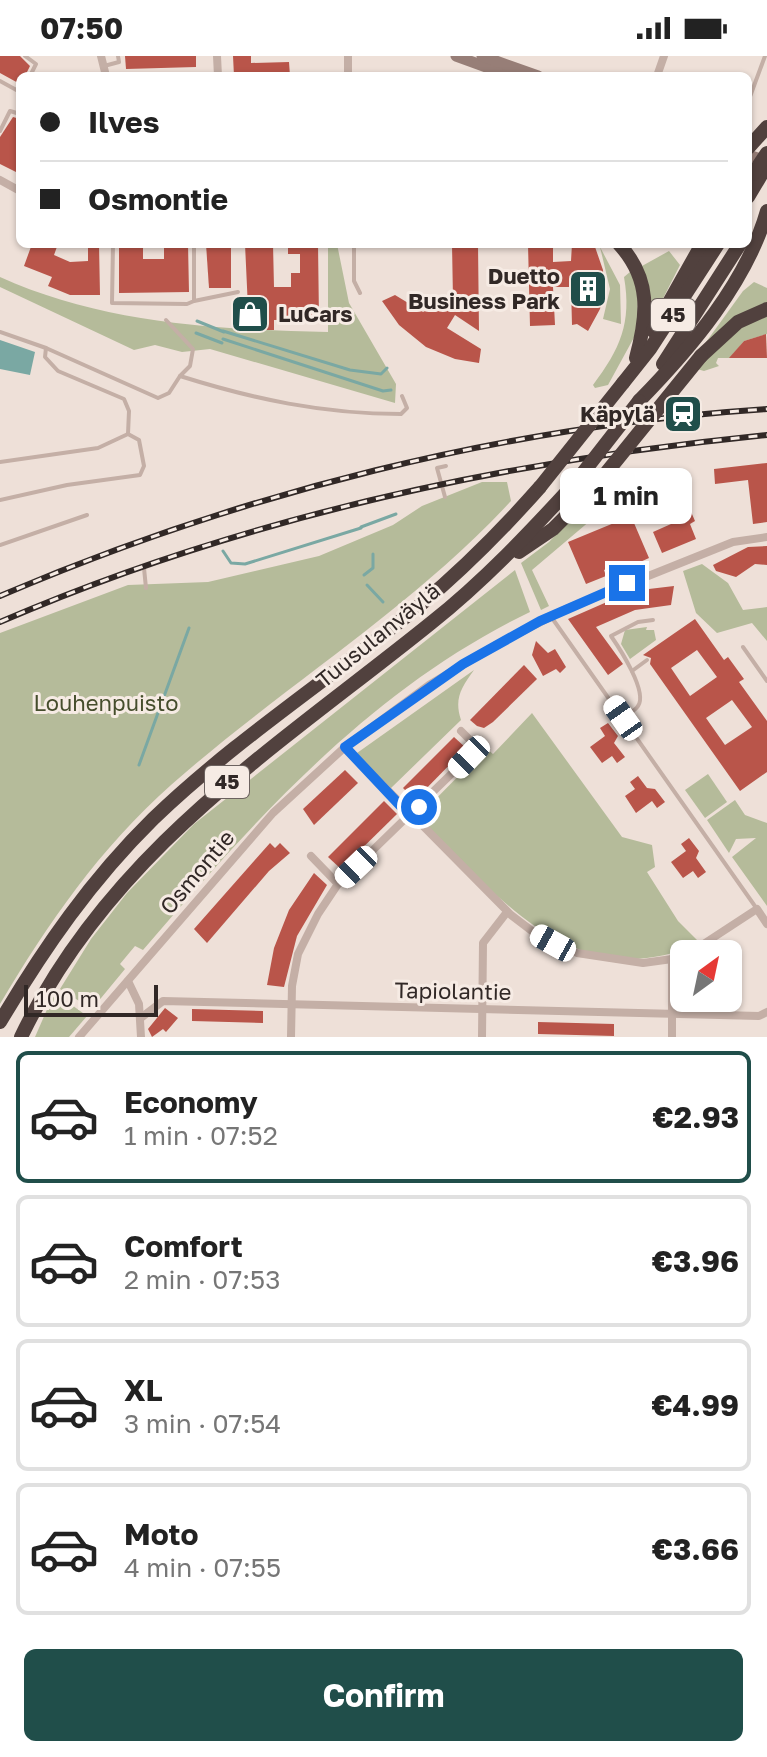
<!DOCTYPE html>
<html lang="en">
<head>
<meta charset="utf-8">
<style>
  :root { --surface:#fff; --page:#f2f2f2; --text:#222; --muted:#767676; --line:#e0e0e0; --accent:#204e4a }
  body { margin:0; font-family:"Golos Text",sans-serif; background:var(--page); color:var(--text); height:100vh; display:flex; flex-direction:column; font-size:30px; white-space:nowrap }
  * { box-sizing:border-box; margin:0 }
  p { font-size:26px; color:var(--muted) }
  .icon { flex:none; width:44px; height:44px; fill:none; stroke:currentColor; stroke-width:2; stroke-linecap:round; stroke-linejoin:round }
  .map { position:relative; height:981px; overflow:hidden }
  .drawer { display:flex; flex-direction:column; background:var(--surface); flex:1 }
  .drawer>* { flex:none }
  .banner { position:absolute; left:16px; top:16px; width:736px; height:176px; border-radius:12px; box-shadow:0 2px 6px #0004; display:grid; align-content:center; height:176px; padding:0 24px; background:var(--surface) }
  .needle { width:52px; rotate:33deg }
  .controls { position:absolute; left:670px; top:884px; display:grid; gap:16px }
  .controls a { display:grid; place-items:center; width:72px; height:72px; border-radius:12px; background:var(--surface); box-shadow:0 2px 6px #0004; font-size:40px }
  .scale { position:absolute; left:24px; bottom:20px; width:134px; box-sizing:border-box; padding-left:8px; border:4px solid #312826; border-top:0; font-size:22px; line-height:28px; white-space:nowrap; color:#312826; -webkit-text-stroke:6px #f6ebe4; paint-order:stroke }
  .end { position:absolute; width:36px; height:36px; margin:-18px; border:10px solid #1a73e8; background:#fff; box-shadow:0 0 0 4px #fff }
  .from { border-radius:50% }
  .bubble { position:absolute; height:56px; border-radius:12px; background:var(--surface); box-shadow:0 2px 6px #0004; font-size:26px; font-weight:700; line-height:56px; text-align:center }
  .car { position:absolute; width:24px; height:48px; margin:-24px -12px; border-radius:10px; box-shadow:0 0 6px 2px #0007; background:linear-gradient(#fff 24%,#345 0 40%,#fff 0 76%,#345 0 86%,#fff 0) }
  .banner b { display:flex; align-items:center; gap:28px; height:76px; font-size:30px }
  .banner b+b { border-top:2px solid var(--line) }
  .banner i { width:20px; height:20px; background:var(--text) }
  ul { padding:14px 0 0; list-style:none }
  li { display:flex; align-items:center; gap:24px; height:132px; margin:0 16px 12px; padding:0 8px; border:4px solid var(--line); border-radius:12px }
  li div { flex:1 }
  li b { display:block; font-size:30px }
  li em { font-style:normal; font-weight:700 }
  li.current { border-color:var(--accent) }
  li>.icon { width:72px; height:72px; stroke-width:1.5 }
  .action { display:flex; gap:16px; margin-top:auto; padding:16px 24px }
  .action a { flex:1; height:92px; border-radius:12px; background:var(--accent); color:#fff; font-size:32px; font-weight:700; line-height:92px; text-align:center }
  .status { display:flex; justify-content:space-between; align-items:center; height:56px; padding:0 40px; background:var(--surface); direction:ltr }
  .status svg { height:22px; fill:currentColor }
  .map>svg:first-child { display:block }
</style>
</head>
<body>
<div class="status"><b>07:50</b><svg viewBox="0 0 49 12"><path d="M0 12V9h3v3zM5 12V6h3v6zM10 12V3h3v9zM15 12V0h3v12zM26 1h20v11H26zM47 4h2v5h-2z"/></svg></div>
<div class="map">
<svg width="767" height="981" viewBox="0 0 767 981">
  <rect width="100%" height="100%" fill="#eee0d8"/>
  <g fill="#b5bb9a">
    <path d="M 328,188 L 337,188 L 349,247 L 396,328 L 395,347 L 210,293 L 182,296 L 155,289 L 134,294 L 0,231 L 0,221 C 101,267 218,274 328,276 Z"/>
    <path d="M 600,191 L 620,229 L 621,268 L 603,263 L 610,233 Z"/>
    <path d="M 669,195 L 680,209 L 651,266 L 652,247 L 642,210 Z"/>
    <path d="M 630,216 L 638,230 L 637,276 L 608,329 L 595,332 L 593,329 C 620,293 632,267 624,221 Z"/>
    <path d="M 754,226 L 767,232 L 767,247 L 701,293 L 743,235 Z"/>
    <path d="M 761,261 L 767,261 L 767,278 L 744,285 L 730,302 L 718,302 L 716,307 L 719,310 L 704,315 L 697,313 L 734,275 Z"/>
    <path d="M 613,418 L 628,421 L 604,453 L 532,514 L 549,550 L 541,554 L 521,507 L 549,486 Z"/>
    <path d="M 482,426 L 507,426 L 511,445 C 410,554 282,631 171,729 C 100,792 48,867 0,948 L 0,577 L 128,529 L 208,526 L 319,500 L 393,469 L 422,450 Z"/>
    <path d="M 702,508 L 728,527 L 743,554 L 767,551 L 767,585 L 752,567 L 717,577 L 696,557 L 683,515 Z"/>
    <path d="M 515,514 L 530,556 C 372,632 255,763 143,894 L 135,890 L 120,908 L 125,913 L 92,953 L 60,933 L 91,883 L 127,837 L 194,768 Z"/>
    <path d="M 647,571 L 646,574 L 654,574 L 656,584 L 630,603 L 621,588 L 625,574 Z"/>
    <path d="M 474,614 C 461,632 454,643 461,664 L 390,733 L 357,697 Z"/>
    <path d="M 532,657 L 622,781 L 652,789 L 655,811 L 647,816 L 678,865 L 700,887 C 574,943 498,840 418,761 L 486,692 L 493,698 Z"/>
    <path d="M 708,718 L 727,746 L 705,762 L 685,734 Z"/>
    <path d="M 735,744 L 745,759 L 767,767 L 767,850 L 732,801 L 756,782 L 736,783 L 729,797 L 707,764 Z"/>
    <path d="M 58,939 L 87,960 L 69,981 L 35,981 L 52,942 Z"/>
  </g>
  <path fill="#7aa8a3" d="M 0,284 L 35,296 L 30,319 L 0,313 Z"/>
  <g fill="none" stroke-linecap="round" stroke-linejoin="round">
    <g stroke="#7aa8a3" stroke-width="3">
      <path d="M 197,265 L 224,276"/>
      <path d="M 223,275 L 350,314 L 381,318 L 387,312"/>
      <path d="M 196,277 L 222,287"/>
      <path d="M 223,283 L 383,335 L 391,334"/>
      <path d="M 361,471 L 396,458"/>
      <path d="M 223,495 L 231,507 L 245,508 L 361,472"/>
      <path d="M 364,519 L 373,512 L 373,498"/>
      <path d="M 367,529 L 383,546"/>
      <path d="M 139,709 L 189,572"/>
    </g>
  </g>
  <g fill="#b9554a" fill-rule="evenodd">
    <path d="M 0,0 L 20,0 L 30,10 L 25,20 L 20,20 L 20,28 L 0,17 Z"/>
    <path d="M 125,0 L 196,0 L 196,11 L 126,13 Z"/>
    <path d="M 233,0 L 251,0 L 251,7 L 289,6 L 290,20 L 234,20 Z"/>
    <path d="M 13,61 L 20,63 L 20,118 L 0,108 L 0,81 Z"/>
    <path d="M 32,188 L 58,188 L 54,199 L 70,206 L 88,205 L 88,188 L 99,188 L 100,239 L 70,239 L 48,230 L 52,221 L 24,210 Z"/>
    <path d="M 119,188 L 143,188 L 143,203 L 164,203 L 164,188 L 188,188 L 189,236 L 119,237 Z"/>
    <path d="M 206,188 L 231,188 L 231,232 L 209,232 Z"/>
    <path d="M 245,188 L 273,188 L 274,231 L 291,231 L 291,217 L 300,217 L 300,198 L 288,198 L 288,188 L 318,188 L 319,263 L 274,264 L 274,274 L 249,274 Z"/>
    <path d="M 452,188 L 478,188 L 479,275 L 455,259 L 447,272 L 481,293 L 479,307 L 455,303 L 426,291 L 399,269 L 382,245 L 395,239 L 423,256 L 453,243 Z"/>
    <path d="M 528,188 L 553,188 L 553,206 L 571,205 L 572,188 L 594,188 L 603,214 L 604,235 L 600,253 L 588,275 L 577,268 L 572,269 L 571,231 L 553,231 L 555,269 L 530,270 Z"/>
    <path d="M 766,278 L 767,302 L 729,302 L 744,285 Z"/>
    <path d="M 767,407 L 767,466 L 753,468 L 748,424 L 715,428 L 714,413 Z"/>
    <path d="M 683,437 L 695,465 L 690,468 L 696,483 L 662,497 L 653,476 L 671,468 L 662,446 Z"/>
    <path d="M 631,460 L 649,502 L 627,512 L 624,506 L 604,514 L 606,520 L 586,528 L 568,486 Z"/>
    <path d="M 767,490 L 767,509 L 755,508 L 736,521 L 716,515 L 713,509 L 748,491 Z"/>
    <path d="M 674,530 L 671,549 L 635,554 L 596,571 L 623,608 L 608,619 L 568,563 L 632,535 Z"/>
    <path d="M 695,563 L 724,604 L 728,601 L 744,623 L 739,626 L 767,665 L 767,716 L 740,735 L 650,608 L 651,602 L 643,599 ZM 697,594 L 717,621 L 690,640 L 671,612 ZM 732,644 L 752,671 L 725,689 L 706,662 Z"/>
    <path d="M 536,585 L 548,597 L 555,593 L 566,611 L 560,617 L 556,613 L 543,620 L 532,599 Z"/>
    <path d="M 524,609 L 537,623 L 493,666 L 484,672 L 477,670 L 470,664 Z"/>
    <path d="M 608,667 L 618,680 L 614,687 L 625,701 L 617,707 L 612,700 L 602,707 L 590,691 L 605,680 L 600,672 Z"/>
    <path d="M 454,681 L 466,692 L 415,744 L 403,732 Z"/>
    <path d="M 345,714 L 358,727 L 314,769 L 303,753 Z"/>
    <path d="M 638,720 L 647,732 L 655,733 L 665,746 L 657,752 L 652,745 L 636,757 L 625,740 L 635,733 L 630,726 Z"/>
    <path d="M 384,745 L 397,758 L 341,813 L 328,801 Z"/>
    <path d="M 689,782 L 699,795 L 696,802 L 706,816 L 698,822 L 693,815 L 683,822 L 671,806 L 686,795 L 681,788 Z"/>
    <path d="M 270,787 L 275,792 L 280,787 L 290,797 L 269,815 L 207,887 L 194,873 Z"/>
    <path d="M 314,817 L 327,829 L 297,880 L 284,931 L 267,929 L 274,892 L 289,854 Z"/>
    <path d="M 165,952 L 178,962 L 166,976 L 163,973 L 152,981 L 148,973 Z"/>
    <path d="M 192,953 L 263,955 L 263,967 L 192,965 Z"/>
    <path d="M 538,966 L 614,968 L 614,980 L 538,978 Z"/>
  </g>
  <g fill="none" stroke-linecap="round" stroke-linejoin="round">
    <g stroke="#c4afa6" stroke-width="4">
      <path d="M 25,0 L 36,8 L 30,20"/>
      <path d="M 104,10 L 119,6 L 118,0"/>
      <path d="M 0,25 L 20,36"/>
      <path d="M 748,46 L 765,0"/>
      <path d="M 0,75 L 10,55 L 20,58"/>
      <path d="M 113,188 L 112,247 L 187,248 L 194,245 L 194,188"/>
      <path d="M 354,188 L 354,225 L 360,237"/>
      <path d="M 76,190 L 77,188"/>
      <path d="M 194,245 L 238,236"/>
      <path d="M 166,264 L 193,293 L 190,310 L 180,320"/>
      <path d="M 0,276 L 46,292 L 158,342 L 169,337 L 180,320 C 253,343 323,358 401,358 L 407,352 L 402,340"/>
      <path d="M 46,292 L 45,301 L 58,315 L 124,343 L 129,355 L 128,378"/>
      <path d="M 0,406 L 98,392 L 128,378 L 139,384 L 144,410 L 140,419 L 67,429 L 0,444"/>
      <path d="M 445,441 L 437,412 L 446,410"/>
      <path d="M 0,489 L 87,459"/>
      <path d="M 144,512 L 146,532"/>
      <path d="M 552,562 L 757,853"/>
      <path d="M 743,591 L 767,625"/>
      <path d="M 632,615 L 647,604"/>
      <path d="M 623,662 C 627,658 635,655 638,650 C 648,636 620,593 611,580 L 638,566 L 653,564"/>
    </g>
    <g stroke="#c4afa6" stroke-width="8">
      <path d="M 101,0 L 106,20"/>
      <path d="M 217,0 L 218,20"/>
      <path d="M 348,20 L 348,0"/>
      <path d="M 657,20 L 664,0"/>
      <path d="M 0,124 L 20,135"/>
      <path d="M 345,691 L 511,859 L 532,875 L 577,897 L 643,907 L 672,903 L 702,889 L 757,853 L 767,868"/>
      <path d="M 311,800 L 338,828"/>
      <path d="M 128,925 L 139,948 L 141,981"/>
      <path d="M 142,961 L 163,945 L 759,960 L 767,956"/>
      <path d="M 79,981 L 273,757 L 345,691 L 429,629 L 498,588 L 566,553 L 733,486 L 767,481"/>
      <path d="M 291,981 L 292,930 L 298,898 L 318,858 L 338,828 L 478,692 L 461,675"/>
      <path d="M 482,981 L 483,887 L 507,856"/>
      <path d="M 672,981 L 672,903"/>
    </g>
    <g stroke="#977e77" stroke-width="11">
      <path d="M 456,0 L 511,20"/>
      <path d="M 482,0 L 538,20"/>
      <path d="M 748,99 L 767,105"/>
    </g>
    <g stroke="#51413e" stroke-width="14">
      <path d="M 748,92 L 767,71"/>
      <path d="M 748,141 L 767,109"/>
      <path d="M 619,188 C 651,223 648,258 636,302"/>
      <path d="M 653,275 L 702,188"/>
      <path d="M 701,300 L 738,266 L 767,253"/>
      <path d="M 663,308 L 740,188"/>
      <path d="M 623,327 L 650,293 L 718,188"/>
      <path d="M 639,345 C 690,293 747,226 767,155"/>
      <path d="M 519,496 L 553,473 L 594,432"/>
      <path d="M 0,966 C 44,892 91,824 153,763 C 235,684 331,622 419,550 C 462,514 503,473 540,431"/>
      <path d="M 21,981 C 111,794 276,692 431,567 C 484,525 530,476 575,427"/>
    </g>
    <g stroke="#312826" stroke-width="6">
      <g id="rail">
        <path d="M 0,540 C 241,437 505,370 767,353"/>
        <path d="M 0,566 C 243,461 504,405 767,379"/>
      </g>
    </g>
    <use href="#rail" stroke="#f6ebe4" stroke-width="3" stroke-dasharray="9" stroke-linecap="butt"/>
    <g stroke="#51413e" stroke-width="14">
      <path d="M 753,118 L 767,97"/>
      <path d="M 575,427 L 639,345"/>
      <path d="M 540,431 L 623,327"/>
      <path d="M 594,432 L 701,300"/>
    </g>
  </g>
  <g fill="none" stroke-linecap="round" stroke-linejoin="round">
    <path stroke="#1a73e8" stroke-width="10" d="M 419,751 L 410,760 L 345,691 L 463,608 L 540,565 L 627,527"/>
  </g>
  <defs>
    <g id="building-square" transform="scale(2)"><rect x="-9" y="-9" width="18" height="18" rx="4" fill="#204e4a" stroke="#f6ebe4"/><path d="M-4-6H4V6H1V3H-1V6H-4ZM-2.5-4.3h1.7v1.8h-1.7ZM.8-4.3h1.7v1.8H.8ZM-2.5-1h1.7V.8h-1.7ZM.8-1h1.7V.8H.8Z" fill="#fff"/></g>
    <g id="shop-square" transform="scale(2)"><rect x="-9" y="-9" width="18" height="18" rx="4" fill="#204e4a" stroke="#f6ebe4"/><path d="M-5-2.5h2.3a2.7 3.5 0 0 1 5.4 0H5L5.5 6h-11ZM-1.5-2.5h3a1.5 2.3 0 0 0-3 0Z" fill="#fff"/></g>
    <g id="station-square" transform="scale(2)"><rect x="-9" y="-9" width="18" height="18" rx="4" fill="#204e4a" stroke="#f6ebe4"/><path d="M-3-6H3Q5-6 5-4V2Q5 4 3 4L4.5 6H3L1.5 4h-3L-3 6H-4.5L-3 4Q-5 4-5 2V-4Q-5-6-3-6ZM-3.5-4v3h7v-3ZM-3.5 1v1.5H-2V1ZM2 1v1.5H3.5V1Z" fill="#fff"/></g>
  </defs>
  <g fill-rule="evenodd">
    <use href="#building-square" x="588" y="233"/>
    <use href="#shop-square" x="250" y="258"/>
    <use href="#station-square" x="683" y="358"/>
  </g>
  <g text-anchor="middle" stroke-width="6" stroke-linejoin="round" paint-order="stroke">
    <g fill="#f6ebe4" stroke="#6c625f" stroke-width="2">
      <rect x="651" y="243" width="44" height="32" rx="6"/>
      <rect x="205" y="710" width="44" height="32" rx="6"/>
    </g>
    <g font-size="20" font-weight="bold" fill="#312826">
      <text x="673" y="266">45</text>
      <text x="227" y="733">45</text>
    </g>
    <g font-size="22" font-weight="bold" fill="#312826" stroke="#f6ebe4" text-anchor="end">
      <text x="560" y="228">Duetto<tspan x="560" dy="25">Business Park</tspan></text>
      <text x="278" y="266" text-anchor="start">LuCars</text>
      <text x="655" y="366">Käpylä</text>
    </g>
    <g font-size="22" fill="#312826" stroke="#f6ebe4">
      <text transform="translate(378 579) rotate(-39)" y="8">Tuusulanväylä</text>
      <text transform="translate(197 816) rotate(-50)" y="8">Osmontie</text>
      <text transform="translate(453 935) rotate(1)" y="8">Tapiolantie</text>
    </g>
    <g font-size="22" fill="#454d2c" stroke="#f6ebe4">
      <text x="106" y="655">Louhenpuisto</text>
    </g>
  </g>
</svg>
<div class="controls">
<a><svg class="needle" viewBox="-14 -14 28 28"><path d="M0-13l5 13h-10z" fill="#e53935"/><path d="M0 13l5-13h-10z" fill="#767676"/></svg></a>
</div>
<div class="scale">100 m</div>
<i class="end from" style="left:419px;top:751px"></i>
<i class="end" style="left:627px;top:527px"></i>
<div class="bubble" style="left:560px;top:412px;width:132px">1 min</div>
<i class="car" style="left:623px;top:662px;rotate:325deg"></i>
<i class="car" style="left:469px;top:701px;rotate:224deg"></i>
<i class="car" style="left:356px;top:811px;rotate:226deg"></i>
<i class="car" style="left:553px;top:887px;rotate:299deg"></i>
<div class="banner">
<b><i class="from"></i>Ilves</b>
<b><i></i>Osmontie</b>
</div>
</div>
<section class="drawer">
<ul>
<li class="current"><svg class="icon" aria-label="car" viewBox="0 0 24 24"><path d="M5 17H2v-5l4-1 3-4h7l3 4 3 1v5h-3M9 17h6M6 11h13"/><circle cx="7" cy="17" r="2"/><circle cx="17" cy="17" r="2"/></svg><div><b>Economy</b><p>1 min · 07:52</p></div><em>€2.93</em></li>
<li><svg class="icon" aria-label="car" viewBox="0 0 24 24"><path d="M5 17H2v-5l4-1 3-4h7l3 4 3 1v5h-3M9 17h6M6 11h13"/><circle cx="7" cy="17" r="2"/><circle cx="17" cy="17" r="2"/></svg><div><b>Comfort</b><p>2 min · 07:53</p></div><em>€3.96</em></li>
<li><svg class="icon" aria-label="car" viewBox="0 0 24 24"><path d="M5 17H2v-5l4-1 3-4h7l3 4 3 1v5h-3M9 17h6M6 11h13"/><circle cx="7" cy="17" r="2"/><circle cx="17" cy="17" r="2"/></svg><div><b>XL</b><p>3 min · 07:54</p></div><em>€4.99</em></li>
<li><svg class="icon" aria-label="car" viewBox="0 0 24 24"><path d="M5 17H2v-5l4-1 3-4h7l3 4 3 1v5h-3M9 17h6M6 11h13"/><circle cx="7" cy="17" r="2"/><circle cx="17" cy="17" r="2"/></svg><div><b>Moto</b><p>4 min · 07:55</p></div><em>€3.66</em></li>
</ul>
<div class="action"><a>Confirm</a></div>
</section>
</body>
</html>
